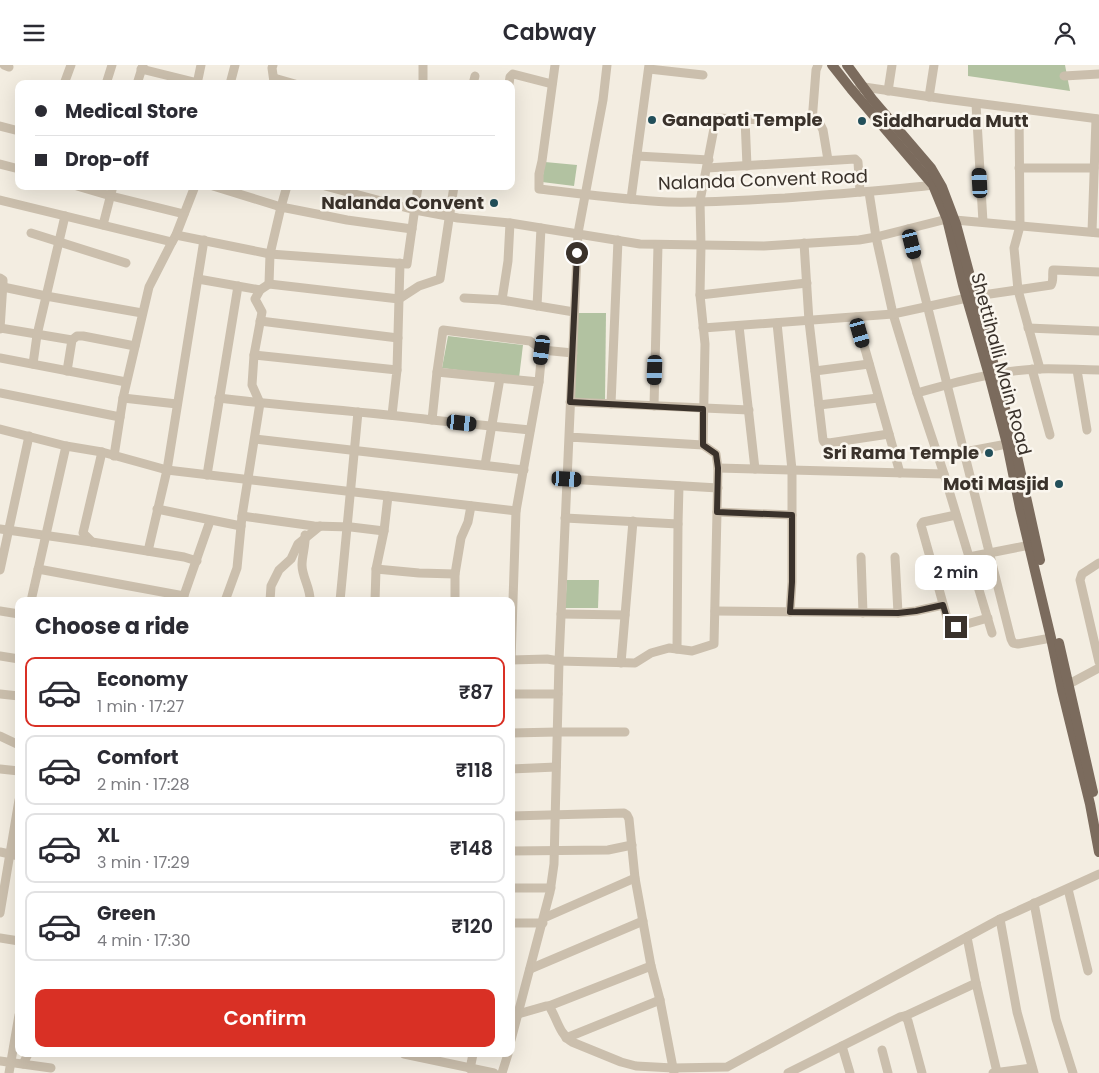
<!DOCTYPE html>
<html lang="en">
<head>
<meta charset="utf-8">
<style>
  :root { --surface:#fff; --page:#f7f7f7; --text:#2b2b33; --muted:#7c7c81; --line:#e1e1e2; --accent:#d93025 }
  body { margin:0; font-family:Poppins,sans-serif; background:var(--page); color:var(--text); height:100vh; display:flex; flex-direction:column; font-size:19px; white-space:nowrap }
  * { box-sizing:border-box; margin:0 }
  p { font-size:16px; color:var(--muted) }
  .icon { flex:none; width:28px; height:28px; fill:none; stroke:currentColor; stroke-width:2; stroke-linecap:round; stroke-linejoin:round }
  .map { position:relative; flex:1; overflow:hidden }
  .panel { position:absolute; left:15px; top:532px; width:500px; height:460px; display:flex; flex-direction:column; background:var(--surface); border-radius:10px; box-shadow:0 5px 20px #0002 }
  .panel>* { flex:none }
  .top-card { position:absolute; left:15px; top:15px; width:500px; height:110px; border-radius:10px; box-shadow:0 5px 20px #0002; display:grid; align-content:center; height:110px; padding:0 20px; background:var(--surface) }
  .end { position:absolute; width:22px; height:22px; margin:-11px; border:6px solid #3a322b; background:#fff; box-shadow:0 0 0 2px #fff }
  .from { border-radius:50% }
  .bubble { position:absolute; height:35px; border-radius:10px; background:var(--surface); box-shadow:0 5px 20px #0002; font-size:16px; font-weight:600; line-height:35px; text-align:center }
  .car { position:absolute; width:15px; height:30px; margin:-15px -8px; border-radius:6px; box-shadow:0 0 4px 1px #0007; background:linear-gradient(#222 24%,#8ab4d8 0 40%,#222 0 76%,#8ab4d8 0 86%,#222 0) }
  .top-card b { display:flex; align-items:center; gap:18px; height:48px; font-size:19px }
  .top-card b+b { border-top:1px solid var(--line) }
  .top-card i { width:12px; height:12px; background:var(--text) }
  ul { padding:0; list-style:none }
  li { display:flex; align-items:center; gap:15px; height:70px; margin:0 10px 8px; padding:0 10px; border:2px solid var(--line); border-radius:10px }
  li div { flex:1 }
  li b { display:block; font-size:19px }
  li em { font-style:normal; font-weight:600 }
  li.active { border-color:var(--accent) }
  li>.icon { width:45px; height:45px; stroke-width:1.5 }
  h2 { padding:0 20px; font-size:22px; line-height:60px }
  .primary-button { display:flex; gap:10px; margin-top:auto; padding:10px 20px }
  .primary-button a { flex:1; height:58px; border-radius:10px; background:var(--accent); color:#fff; font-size:20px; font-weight:600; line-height:58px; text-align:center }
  header { display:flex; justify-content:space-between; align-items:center; height:65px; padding:0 20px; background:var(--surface); font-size:22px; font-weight:600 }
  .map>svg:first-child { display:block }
</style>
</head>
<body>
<header><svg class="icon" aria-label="menu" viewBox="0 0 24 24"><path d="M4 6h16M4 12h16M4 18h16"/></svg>Cabway<svg class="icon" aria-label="person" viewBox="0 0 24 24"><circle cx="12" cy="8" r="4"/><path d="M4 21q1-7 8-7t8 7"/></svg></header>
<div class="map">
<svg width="1099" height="1008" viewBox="0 0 1099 1008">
  <rect width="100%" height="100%" fill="#f3ede1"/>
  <g fill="#b2c2a1">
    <path d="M 968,0 L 1065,0 L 1070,26 L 968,11 Z"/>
    <path d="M 545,97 L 577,100 L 574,121 L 542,117 Z"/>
    <path d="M 574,248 L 606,248 L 605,336 L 574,336 Z"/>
    <path d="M 448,271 L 523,280 L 519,313 L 442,303 Z"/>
    <path d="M 567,515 L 599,515 L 598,543 L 565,543 Z"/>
  </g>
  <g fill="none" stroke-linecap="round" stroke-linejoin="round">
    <g stroke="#cbbfad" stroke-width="9">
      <path d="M 4,0 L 9,2"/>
      <path d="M 273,0 L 272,3 L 274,17"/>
      <path d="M 555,0 L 542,96 L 539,109 L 539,124 C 582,129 625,135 668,137 C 707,138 746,135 785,133 C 834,129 884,126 933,120 L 937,119"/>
      <path d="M 141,4 L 198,18"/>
      <path d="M 649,4 L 703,10"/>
      <path d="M 1064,11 L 1099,9"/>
      <path d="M 274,13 L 295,19"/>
      <path d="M 64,19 L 71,0"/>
      <path d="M 106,19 L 112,0"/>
      <path d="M 137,19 L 143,0"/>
      <path d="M 197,19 L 201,0"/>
      <path d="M 230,19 L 235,0"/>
      <path d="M 423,19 L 423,0"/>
      <path d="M 473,19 L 475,11"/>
      <path d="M 509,19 L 510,12 L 513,9 L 552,19"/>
      <path d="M 859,23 L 864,22 L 945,34 L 1099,54"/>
      <path d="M 888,26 L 892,0"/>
      <path d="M 929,32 L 934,0"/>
      <path d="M 976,39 L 983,157"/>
      <path d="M 1019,44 L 1020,161 L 1014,183 L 1018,225 L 1040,304"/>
      <path d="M 745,54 L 747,101"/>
      <path d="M 812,57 L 816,5 L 818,0"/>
      <path d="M 0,61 L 19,66"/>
      <path d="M 637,91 L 709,95"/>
      <path d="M 0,99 L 19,104"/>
      <path d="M 707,103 L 855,94 L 858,97 L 860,127"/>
      <path d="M 1019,103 L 1094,103"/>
      <path d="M 77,121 L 111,131 L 184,149"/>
      <path d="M 213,121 L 281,142 L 287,121"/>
      <path d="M 325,121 L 415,145 L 458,153 L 510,158 L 640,179 L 764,181 L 859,175 L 876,172 L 947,154"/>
      <path d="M 869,127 L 876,172 L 893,249 L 917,328"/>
      <path d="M 631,134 L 649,0"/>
      <path d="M 0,135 L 172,177 L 176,170 L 195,121"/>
      <path d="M 955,155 L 1099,168"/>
      <path d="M 103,160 L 113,121"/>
      <path d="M 908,164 L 1011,574 L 1013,578 L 1018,579 L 1051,573"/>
      <path d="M 1092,167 L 1096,54"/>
      <path d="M 31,168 L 126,198"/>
      <path d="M 176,170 L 270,189 L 407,199 L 418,121"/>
      <path d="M 804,178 L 809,256 L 823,375 L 824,377 L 829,378 L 889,369"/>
      <path d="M 0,213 L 3,215 L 3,218 L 0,264"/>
      <path d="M 198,214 L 260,225"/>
      <path d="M 269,219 L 270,189 L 281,142 L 347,155 L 412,164"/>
      <path d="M 3,222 L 46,231 L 142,248"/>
      <path d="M 700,230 L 807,218"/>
      <path d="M 976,231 L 1051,220 C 1054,216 1052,210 1053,205 L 1055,205 L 1099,207"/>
      <path d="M 464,233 L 502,235 L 574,247"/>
      <path d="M 502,235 L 508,196 L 510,158"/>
      <path d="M 537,241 L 541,163"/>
      <path d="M 856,252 L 900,408"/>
      <path d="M 260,256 L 398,273"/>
      <path d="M 777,258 L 792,405 L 792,517 L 790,547"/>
      <path d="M 739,261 L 755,404"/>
      <path d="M 0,263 L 72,275"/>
      <path d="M 703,263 L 893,249 L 967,233"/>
      <path d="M 1028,263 L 1099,266"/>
      <path d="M 254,290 L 397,305 L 392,350"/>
      <path d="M 0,293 L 126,317"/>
      <path d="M 33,299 L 37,270 L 65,151"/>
      <path d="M 1032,304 L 1050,370"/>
      <path d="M 397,305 L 400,198"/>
      <path d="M 1077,305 L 1087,365"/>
      <path d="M 67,306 L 72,275 L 77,271 L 83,271 L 135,281"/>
      <path d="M 815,306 L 869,299"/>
      <path d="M 437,307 L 539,317"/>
      <path d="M 0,328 L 120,352"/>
      <path d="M 123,333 L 177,339"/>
      <path d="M 219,333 C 290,342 361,346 432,355 L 437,307 L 443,265 L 530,276 L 542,285 L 573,288"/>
      <path d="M 570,337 L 749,345"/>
      <path d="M 611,339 L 618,175"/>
      <path d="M 819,340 L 878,333"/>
      <path d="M 654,341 L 658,180"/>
      <path d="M 432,355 L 530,365"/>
      <path d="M 0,364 L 66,381 L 102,387 L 167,405 L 516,446"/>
      <path d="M 569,372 L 703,380 L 716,389 L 718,403 L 714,579 L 692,586 L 669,583 L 651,588 L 635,598 L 559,596 L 578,168 L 603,35 L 607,0"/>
      <path d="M 255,374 L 524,405"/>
      <path d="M 703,380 L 705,279 L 700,230 L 701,180 L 700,136 L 716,53 L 812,57 L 820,59 L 823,65 L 828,95"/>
      <path d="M 102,387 L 83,468 L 92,477 L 184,492 L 197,496"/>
      <path d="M 114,391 L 123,333 L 149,222 L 172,177"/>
      <path d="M 938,392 L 1007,379"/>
      <path d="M 485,400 L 500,313"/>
      <path d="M 718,403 L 944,409"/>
      <path d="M 207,410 L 238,221"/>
      <path d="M 567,414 L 718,423"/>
      <path d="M 157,444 L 241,461"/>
      <path d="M 717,447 L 792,450"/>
      <path d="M 956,450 L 923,457 L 921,460 L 949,560 L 952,562 L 956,562 L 988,553"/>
      <path d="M 242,451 L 314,461 L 351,462 L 384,466"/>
      <path d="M 565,453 L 678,459"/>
      <path d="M 0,464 L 92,477"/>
      <path d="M 305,470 C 306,480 302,490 302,500 C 302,512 311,524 310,536"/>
      <path d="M 148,486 L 167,405 L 204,175"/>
      <path d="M 861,492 L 863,548"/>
      <path d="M 895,492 L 898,548"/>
      <path d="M 969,492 L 1030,480"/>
      <path d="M 1099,498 L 1082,509 L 1080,515 L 1099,597"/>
      <path d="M 38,504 L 184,531"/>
      <path d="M 376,504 L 419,508 L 455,509"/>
      <path d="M 0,505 L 29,371"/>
      <path d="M 31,536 L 66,381"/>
      <path d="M 182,536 L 210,456"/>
      <path d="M 225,536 L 237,503 L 242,451 L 260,338 L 252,320 L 254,290 L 262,247 L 255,234 L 260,225 L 269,219 L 399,234 L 419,221 L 440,214 L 454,121"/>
      <path d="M 270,536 L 271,521 L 279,505 L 291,494 L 298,479 L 320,461"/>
      <path d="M 340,536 L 358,347"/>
      <path d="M 375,536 L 376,504 L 384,466 L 388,431"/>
      <path d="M 455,536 L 455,509 L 461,473 L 468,457 L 471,441"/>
      <path d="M 0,546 L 19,549"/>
      <path d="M 715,546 L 898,548 L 916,546 L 943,540"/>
      <path d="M 561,549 L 625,550"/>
      <path d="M 992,568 L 944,409 L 917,328 C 956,317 996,306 1037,304 C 1058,303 1079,305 1099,305"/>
      <path d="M 677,584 L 678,459 L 679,421"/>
      <path d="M 0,591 L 19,594"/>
      <path d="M 511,595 L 547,594 L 559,596 L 554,799 L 550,827 L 511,975"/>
      <path d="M 511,595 L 516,446 L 539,317 L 542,285"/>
      <path d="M 621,598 L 633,456"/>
      <path d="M 1069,619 L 1099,603"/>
      <path d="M 0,629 L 19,631"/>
      <path d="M 511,629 L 558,629"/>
      <path d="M 511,668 L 557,667 L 625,667"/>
      <path d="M 0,671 L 19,680"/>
      <path d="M 0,704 L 19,706"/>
      <path d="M 511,704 L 556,702"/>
      <path d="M 511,751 L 624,748 L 627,750 L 629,754 L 635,813 L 651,901 L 660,935 L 674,1008"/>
      <path d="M 511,786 L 608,785 L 632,780"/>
      <path d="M 0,787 L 19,791"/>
      <path d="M 511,823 L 551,823"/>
      <path d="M 1068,824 L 1088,906"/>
      <path d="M 1034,838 L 1056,954 L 1073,1008"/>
      <path d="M 0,848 L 19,735"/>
      <path d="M 544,853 L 635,813"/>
      <path d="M 1000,854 L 1017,947 L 1034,1008"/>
      <path d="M 511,858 L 543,858"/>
      <path d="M 967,872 L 976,918 L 997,1007"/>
      <path d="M 0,873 L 19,876"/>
      <path d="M 530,904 L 643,856"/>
      <path d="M 549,941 L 651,901"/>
      <path d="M 518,949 L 546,941 L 549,941 C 557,953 559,969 572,977 L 621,997 L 636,1001 L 673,1003 L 727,1002 L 1000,854 L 1099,809"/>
      <path d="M 905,951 L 976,918"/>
      <path d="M 566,973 L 660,935"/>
      <path d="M 842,981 L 850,1008"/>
      <path d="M 882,985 L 888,1008"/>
      <path d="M 404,989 L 494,1008"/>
      <path d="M 0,996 L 51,1003"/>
      <path d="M 23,999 L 28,989"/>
      <path d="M 470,1004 L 473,989"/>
      <path d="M 9,1008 L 19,950"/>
      <path d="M 502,1008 L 508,989"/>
      <path d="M 788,1008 L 900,952 L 905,951 L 908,956 L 922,1008"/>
      <path d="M 993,1008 L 1032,1003"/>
    </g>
    <g stroke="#7b6b5d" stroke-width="10">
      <path d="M 832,0 L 851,24 L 933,120 L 947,154 L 963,220 L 989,310 L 1007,379 L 1020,443 L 1051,573 L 1062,625 L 1090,739 L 1099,787"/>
      <path d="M 847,0 L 872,34 L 931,103 L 942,122 L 956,159 L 996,308 L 1017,391 L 1040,495"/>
      <path d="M 1059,578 L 1093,727"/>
    </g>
  </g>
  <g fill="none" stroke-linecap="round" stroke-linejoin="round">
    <path stroke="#3a322b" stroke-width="6" d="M 577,188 L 570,337 L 703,344 L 703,380 L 716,389 L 718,403 L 717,447 L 792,450 L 792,517 L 790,547 L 898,548 L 916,546 L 943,540 L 949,560 L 952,562 L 956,562"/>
  </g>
  <g fill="#224f5a" stroke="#faf6ee" stroke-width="2">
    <circle cx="652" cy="55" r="5"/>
    <circle cx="862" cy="56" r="5"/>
    <circle cx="494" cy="138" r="5"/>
    <circle cx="989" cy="388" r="5"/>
    <circle cx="1059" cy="419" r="5"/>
  </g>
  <g text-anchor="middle" stroke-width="5" stroke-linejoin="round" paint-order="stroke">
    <g font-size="18" font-weight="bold" fill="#3a322b" stroke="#faf6ee" text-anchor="end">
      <text x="662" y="61" text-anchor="start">Ganapati Temple</text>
      <text x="872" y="62" text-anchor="start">Siddharuda Mutt</text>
      <text x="484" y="144">Nalanda Convent</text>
      <text x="979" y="394">Sri Rama Temple</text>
      <text x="1049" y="425">Moti Masjid</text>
    </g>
    <g font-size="18" fill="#3a322b" stroke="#faf6ee">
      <text transform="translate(763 115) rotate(-2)" y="6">Nalanda Convent Road</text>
      <text transform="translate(1001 299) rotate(75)" y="6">Shettihalli Main Road</text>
    </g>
  </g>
</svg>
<i class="end from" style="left:577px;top:188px"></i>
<i class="end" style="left:956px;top:562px"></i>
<div class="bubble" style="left:915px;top:490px;width:82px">2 min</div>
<i class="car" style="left:980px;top:118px;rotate:357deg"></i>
<i class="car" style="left:912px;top:179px;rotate:166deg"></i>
<i class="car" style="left:860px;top:268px;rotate:164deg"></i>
<i class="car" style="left:542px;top:285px;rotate:187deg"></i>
<i class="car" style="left:655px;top:305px;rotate:182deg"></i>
<i class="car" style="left:462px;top:358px;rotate:96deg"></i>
<i class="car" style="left:567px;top:414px;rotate:93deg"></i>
<div class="top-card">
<b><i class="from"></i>Medical Store</b>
<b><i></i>Drop-off</b>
</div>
<section class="panel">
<h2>Choose a ride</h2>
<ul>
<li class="active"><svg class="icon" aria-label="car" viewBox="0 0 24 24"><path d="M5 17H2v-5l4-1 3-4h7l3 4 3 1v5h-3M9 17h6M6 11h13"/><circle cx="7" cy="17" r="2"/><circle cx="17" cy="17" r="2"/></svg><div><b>Economy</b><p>1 min · 17:27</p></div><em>₹87</em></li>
<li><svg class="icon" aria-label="car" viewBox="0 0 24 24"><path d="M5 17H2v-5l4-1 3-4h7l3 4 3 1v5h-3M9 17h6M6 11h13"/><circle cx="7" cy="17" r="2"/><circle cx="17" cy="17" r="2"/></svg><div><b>Comfort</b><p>2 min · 17:28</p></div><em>₹118</em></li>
<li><svg class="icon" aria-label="car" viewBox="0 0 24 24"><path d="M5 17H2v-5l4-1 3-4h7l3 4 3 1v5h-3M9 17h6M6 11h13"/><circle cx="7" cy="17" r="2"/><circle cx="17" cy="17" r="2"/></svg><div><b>XL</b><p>3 min · 17:29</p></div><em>₹148</em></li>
<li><svg class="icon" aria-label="car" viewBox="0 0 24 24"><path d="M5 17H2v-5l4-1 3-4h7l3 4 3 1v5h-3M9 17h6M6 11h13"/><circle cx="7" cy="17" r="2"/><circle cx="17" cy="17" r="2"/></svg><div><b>Green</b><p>4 min · 17:30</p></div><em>₹120</em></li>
</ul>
<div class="primary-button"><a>Confirm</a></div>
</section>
</div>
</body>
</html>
